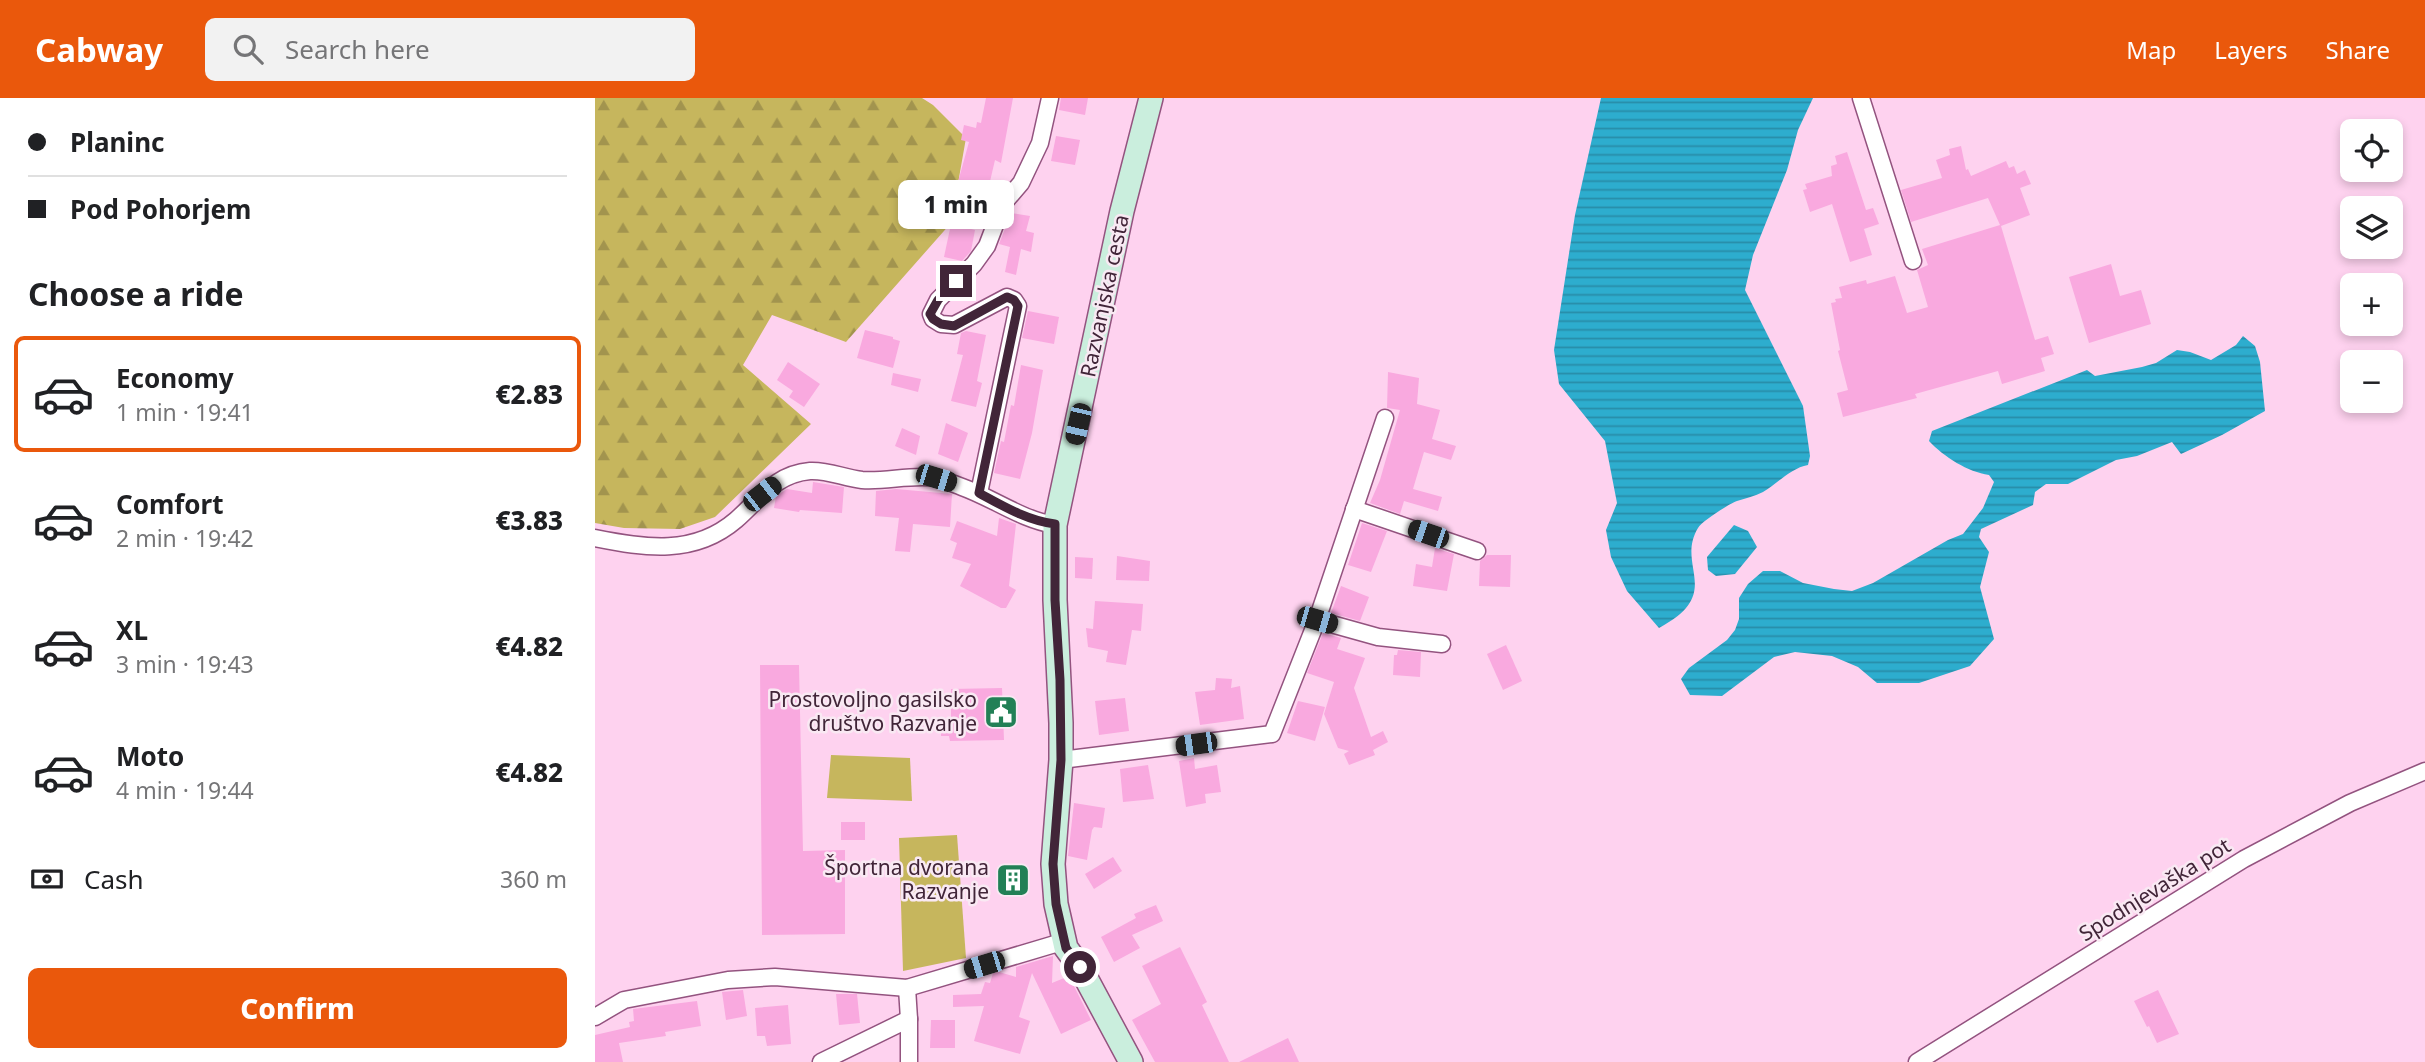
<!DOCTYPE html>
<html lang="en">
<head>
<meta charset="utf-8">
<style>
  :root { --surface:#fff; --page:#f2f2f2; --text:#202124; --muted:#757577; --line:#e0e0e0; --accent:#ea580c }
  body { margin:0; font-family:"Noto Sans",sans-serif; background:var(--page); color:var(--text); height:100vh; display:flex; flex-direction:column; font-size:26px; white-space:nowrap }
  * { box-sizing:border-box; margin:0 }
  p { font-size:23px; color:var(--muted) }
  .icon { flex:none; width:38px; height:38px; fill:none; stroke:currentColor; stroke-width:2; stroke-linecap:round; stroke-linejoin:round }
  .map { position:relative; flex:1; overflow:hidden }
  .details { display:flex; flex-direction:column; background:var(--surface); width:595px }
  .details>* { flex:none }
  .top-card { display:grid; align-content:center; height:154px; padding:0 28px; background:var(--surface) }
  .buttons { position:absolute; left:1745px; top:21px; display:grid; gap:14px }
  .buttons a { display:grid; place-items:center; width:63px; height:63px; border-radius:10px; background:var(--surface); box-shadow:0 4px 10px #0003; font-size:35px }
  .end { position:absolute; width:32px; height:32px; margin:-16px; border:9px solid #412538; background:#fff; box-shadow:0 0 0 4px #fff }
  .from { border-radius:50% }
  .bubble { position:absolute; height:49px; border-radius:10px; background:var(--surface); box-shadow:0 4px 10px #0003; font-size:23px; font-weight:800; line-height:49px; text-align:center }
  .car { position:absolute; width:21px; height:42px; margin:-21px -10px; border-radius:9px; box-shadow:0 0 5px 2px #0007; background:linear-gradient(#222 24%,#8ab4d8 0 40%,#222 0 76%,#8ab4d8 0 86%,#222 0) }
  .top-card b { display:flex; align-items:center; gap:24px; height:66px; font-size:26px }
  .top-card b+b { border-top:2px solid var(--line) }
  .top-card i { width:18px; height:18px; background:var(--text) }
  ul { padding:0; list-style:none }
  li { display:flex; align-items:center; gap:21px; height:116px; margin:0 14px 10px; padding:0 14px; border:4px solid transparent; border-radius:10px }
  li div { flex:1 }
  li b { display:block; font-size:26px }
  li em { font-style:normal; font-weight:800 }
  li.active { border-color:var(--accent) }
  li>.icon { width:63px; height:63px; stroke-width:1.5 }
  h2 { padding:0 28px; font-size:32px; line-height:84px }
  .pay { display:flex; align-items:center; gap:18px; height:77px; padding:0 28px; font-size:26px }
  .pay p { margin-inline-start:auto }
  .action { display:flex; gap:14px; margin-top:auto; padding:14px 28px }
  .action a { flex:1; height:80px; border-radius:10px; background:var(--accent); color:#fff; font-size:28px; font-weight:800; line-height:80px; text-align:center }
  header { display:flex; align-items:center; gap:42px; box-sizing:border-box; height:98px; padding:0 35px; background:var(--accent); color:#fff }
  header strong { font-size:33px }
  nav { display:flex; gap:38px; margin-inline-start:auto; font-size:24px }
  .search { width:490px; height:63px; background:var(--page); display:flex; align-items:center; gap:18px; box-sizing:border-box; padding:0 24px; border-radius:10px; color:var(--muted); font-size:26px }
  main { display:flex; flex:1; min-height:0 }
  .map>svg:first-child { display:block }
</style>
</head>
<body>
<header>
<strong>Cabway</strong>
<div class="search"><svg class="icon" aria-label="search" viewBox="0 0 24 24"><circle cx="10" cy="10" r="6"/><path d="M15 15l6 6"/></svg>Search here</div>
<nav><a>Map</a><a>Layers</a><a>Share</a></nav>
</header>
<main>
<section class="details">
<div class="top-card">
<b><i class="from"></i>Planinc</b>
<b><i></i>Pod Pohorjem</b>
</div>
<h2>Choose a ride</h2>
<ul>
<li class="active"><svg class="icon" aria-label="car" viewBox="0 0 24 24"><path d="M5 17H2v-5l4-1 3-4h7l3 4 3 1v5h-3M9 17h6M6 11h13"/><circle cx="7" cy="17" r="2"/><circle cx="17" cy="17" r="2"/></svg><div><b>Economy</b><p>1 min · 19:41</p></div><em>€2.83</em></li>
<li><svg class="icon" aria-label="car" viewBox="0 0 24 24"><path d="M5 17H2v-5l4-1 3-4h7l3 4 3 1v5h-3M9 17h6M6 11h13"/><circle cx="7" cy="17" r="2"/><circle cx="17" cy="17" r="2"/></svg><div><b>Comfort</b><p>2 min · 19:42</p></div><em>€3.83</em></li>
<li><svg class="icon" aria-label="car" viewBox="0 0 24 24"><path d="M5 17H2v-5l4-1 3-4h7l3 4 3 1v5h-3M9 17h6M6 11h13"/><circle cx="7" cy="17" r="2"/><circle cx="17" cy="17" r="2"/></svg><div><b>XL</b><p>3 min · 19:43</p></div><em>€4.82</em></li>
<li><svg class="icon" aria-label="car" viewBox="0 0 24 24"><path d="M5 17H2v-5l4-1 3-4h7l3 4 3 1v5h-3M9 17h6M6 11h13"/><circle cx="7" cy="17" r="2"/><circle cx="17" cy="17" r="2"/></svg><div><b>Moto</b><p>4 min · 19:44</p></div><em>€4.82</em></li>
</ul>
<div class="pay"><svg class="icon" aria-label="cash" viewBox="0 0 24 24"><path d="M3 7h18v10H3z"/><circle cx="12" cy="12" r="2"/></svg>Cash<p>360 m</p></div>
<div class="action"><a>Confirm</a></div>
</section>
<div class="map">
<svg width="1830" height="964" viewBox="0 0 1830 964">
  <defs>
    <pattern id="forest-firs" width="22" height="20" patternUnits="userSpaceOnUse" patternTransform="scale(1.75)"><rect width="22" height="20" fill="#c6b65d"/><path d="M5 1l3.5 6h-7zM16 11l3.5 6h-7z" fill="#a2944e"/></pattern>
    <pattern id="water-rules" width="6" height="5" patternUnits="userSpaceOnUse" patternTransform="scale(1.75)"><rect width="6" height="5" fill="#2dadce"/><path d="M0 2.5h6" fill="none" stroke="#288da8"/></pattern>
  </defs>
  <rect width="100%" height="100%" fill="#fed2ef"/>
  <g fill="#c6b65d">
    <path d="M 236,657 L 315,660 L 317,703 L 232,700 Z"/>
    <path d="M 362,737 L 371,860 L 308,873 L 304,740 Z"/>
  </g>
  <path fill="url(#forest-firs)" d="M 0,0 L 327,0 L 338,7 L 371,40 L 356,125 L 251,244 L 177,217 L 148,267 L 216,326 L 120,419 L 85,431 L 29,430 L 0,425 Z"/>
  <g fill="url(#water-rules)">
    <path d="M 1006,0 L 1218,0 L 1203,32 L 1192,72 L 1158,157 L 1150,192 L 1208,308 L 1215,358 L 1213,367 C 1196,370 1183,385 1168,394 C 1160,398 1151,400 1142,403 C 1134,406 1107,423 1103,430 C 1080,468 1130,495 1064,530 L 1032,493 L 1016,459 L 1011,432 L 1022,405 L 1010,343 L 964,286 L 959,252 L 980,117 Z"/>
    <path d="M 1648,238 L 1660,248 L 1665,264 L 1670,313 L 1627,337 L 1586,356 L 1577,344 L 1542,358 L 1521,362 L 1473,386 L 1451,386 L 1440,394 L 1438,407 L 1386,431 L 1384,439 L 1394,454 L 1385,489 L 1399,541 L 1375,568 L 1324,585 L 1282,585 L 1263,569 L 1237,558 L 1200,554 L 1179,559 L 1127,598 L 1095,597 L 1086,581 L 1094,570 L 1132,542 L 1140,532 L 1144,521 L 1144,500 L 1153,486 L 1168,473 L 1185,473 L 1208,485 L 1239,491 L 1257,493 L 1278,485 L 1353,442 L 1368,436 L 1388,410 L 1399,384 L 1394,377 C 1373,374 1349,359 1334,343 L 1337,333 L 1492,272 L 1500,278 L 1547,269 L 1561,265 L 1582,252 L 1595,254 L 1616,262 L 1641,247 Z"/>
    <path d="M 1139,427 L 1153,433 L 1162,449 L 1140,476 L 1121,478 L 1113,472 L 1112,459 Z"/>
  </g>
  <g fill="#f9a9df">
    <path d="M 391,0 L 418,0 L 406,65 L 400,62 L 389,109 L 358,102 L 374,44 L 366,42 L 369,27 L 381,30 L 382,24 L 386,25 Z"/>
    <path d="M 466,0 L 493,0 L 490,17 L 464,12 Z"/>
    <path d="M 461,38 L 485,42 L 480,67 L 456,63 Z"/>
    <path d="M 1366,48 L 1371,72 L 1373,71 L 1376,78 L 1411,63 L 1414,70 L 1419,68 L 1422,76 L 1430,72 L 1436,86 L 1425,90 L 1435,117 L 1406,128 L 1440,242 L 1453,238 L 1459,256 L 1446,260 L 1450,273 L 1407,286 L 1403,273 L 1320,296 L 1322,300 L 1248,319 L 1242,295 L 1253,292 L 1243,253 L 1245,252 L 1236,205 L 1241,204 L 1240,201 L 1247,200 L 1244,189 L 1271,182 L 1272,186 L 1300,178 L 1312,215 L 1333,209 L 1322,172 L 1333,167 L 1327,151 L 1405,127 L 1393,100 L 1316,124 L 1306,92 L 1347,80 L 1341,62 L 1355,57 L 1354,51 Z"/>
    <path d="M 1252,54 L 1271,112 L 1278,110 L 1284,126 L 1269,131 L 1277,157 L 1255,164 L 1237,106 L 1215,114 L 1208,92 L 1212,91 L 1210,86 L 1237,78 L 1236,68 L 1242,66 L 1240,58 Z"/>
    <path d="M 416,115 L 435,118 L 431,133 L 439,135 L 436,154 L 426,151 L 421,177 L 410,174 L 415,149 L 404,146 Z"/>
    <path d="M 356,126 L 380,132 L 376,153 L 367,163 L 349,159 Z"/>
    <path d="M 1516,166 L 1525,198 L 1546,192 L 1556,226 L 1494,245 L 1474,179 Z"/>
    <path d="M 433,213 L 464,219 L 459,246 L 427,240 Z"/>
    <path d="M 270,232 L 298,239 L 298,241 L 305,243 L 298,270 L 262,260 Z"/>
    <path d="M 371,233 L 391,237 L 382,283 L 387,285 L 381,309 L 356,303 L 368,257 L 362,256 L 366,235 Z"/>
    <path d="M 193,264 L 225,286 L 209,309 L 194,299 L 198,293 L 182,282 Z"/>
    <path d="M 426,267 L 448,272 L 437,335 L 425,381 L 399,375 L 406,343 L 409,344 L 416,307 L 419,308 Z"/>
    <path d="M 793,274 L 824,280 L 822,306 L 845,312 L 837,341 L 861,348 L 856,362 L 829,354 L 818,391 L 847,399 L 843,413 L 809,403 L 805,416 L 775,405 L 785,382 L 805,312 L 792,310 Z"/>
    <path d="M 298,275 L 326,281 L 323,294 L 296,287 Z"/>
    <path d="M 351,325 L 373,335 L 363,364 L 343,356 Z"/>
    <path d="M 307,330 L 325,338 L 321,357 L 300,348 Z"/>
    <path d="M 218,384 L 249,389 L 247,415 L 205,412 L 204,414 L 179,410 L 181,398 L 192,391 L 217,395 Z"/>
    <path d="M 301,391 L 357,396 L 355,429 L 318,426 L 315,454 L 300,453 L 304,420 L 280,418 L 281,393 Z"/>
    <path d="M 404,420 L 421,426 L 414,488 L 421,492 L 411,510 L 406,510 L 365,488 L 376,466 L 357,460 L 362,445 L 355,442 L 362,423 L 402,438 Z"/>
    <path d="M 767,425 L 792,433 L 776,474 L 753,467 Z"/>
    <path d="M 840,450 L 859,456 L 852,493 L 818,488 L 821,466 L 837,469 Z"/>
    <path d="M 892,457 L 916,457 L 915,489 L 884,488 L 885,463 Z"/>
    <path d="M 522,458 L 555,463 L 554,483 L 521,482 Z"/>
    <path d="M 480,459 L 498,460 L 497,481 L 480,480 Z"/>
    <path d="M 746,488 L 774,499 L 765,523 L 736,515 Z"/>
    <path d="M 500,503 L 548,506 L 546,533 L 537,532 L 531,567 L 511,564 L 513,553 L 493,549 L 491,530 L 498,531 Z"/>
    <path d="M 728,535 L 746,540 L 742,551 L 770,560 L 759,590 L 776,639 L 788,633 L 793,644 L 778,652 L 780,657 L 754,667 L 749,656 L 754,653 L 743,650 L 729,616 L 739,584 L 712,575 Z"/>
    <path d="M 911,547 L 927,583 L 908,592 L 892,556 Z"/>
    <path d="M 803,552 L 826,554 L 825,579 L 798,577 L 799,557 L 802,557 Z"/>
    <path d="M 165,567 L 204,567 L 208,753 L 250,752 L 250,836 L 167,837 Z"/>
    <path d="M 621,580 L 637,581 L 636,590 L 645,588 L 649,621 L 605,627 L 600,594 L 620,592 Z"/>
    <path d="M 407,590 L 409,642 L 355,643 L 354,638 L 346,638 L 346,621 L 356,621 L 356,591 Z"/>
    <path d="M 530,600 L 534,633 L 504,637 L 500,603 Z"/>
    <path d="M 703,603 L 730,609 L 720,643 L 692,635 Z"/>
    <path d="M 599,660 L 600,671 L 622,667 L 626,694 L 610,696 L 611,705 L 591,709 L 584,663 Z"/>
    <path d="M 553,667 L 559,701 L 528,704 L 525,671 Z"/>
    <path d="M 479,705 L 510,710 L 507,730 L 499,729 L 497,732 L 492,762 L 473,758 Z"/>
    <rect x="246" y="724" width="24" height="18"/>
    <path d="M 518,759 L 527,773 L 499,791 L 490,776 Z"/>
    <path d="M 406,770 L 431,770 L 430,797 L 406,794 Z"/>
    <path d="M 561,807 L 568,823 L 537,837 L 545,850 L 519,864 L 506,839 L 541,820 L 539,816 Z"/>
    <path d="M 585,849 L 612,904 L 607,907 L 634,964 L 560,964 L 537,922 L 566,906 L 547,868 Z"/>
    <path d="M 458,858 L 457,885 L 474,878 L 496,922 L 466,936 L 437,875 L 424,919 L 435,923 L 425,956 L 379,943 L 389,908 L 358,909 L 358,897 L 386,896 L 390,884 L 395,885 L 398,875 L 404,874 L 421,879 L 421,869 Z"/>
    <path d="M 148,892 L 152,918 L 131,922 L 127,894 Z"/>
    <path d="M 1563,892 L 1584,936 L 1562,945 L 1554,928 L 1552,929 L 1539,903 Z"/>
    <path d="M 241,896 L 262,896 L 265,925 L 244,927 Z"/>
    <path d="M 102,903 L 106,928 L 70,934 L 71,938 L 24,945 L 28,964 L 0,964 L 0,937 L 35,929 L 34,924 L 39,923 L 38,911 Z"/>
    <path d="M 193,907 L 196,946 L 172,948 L 170,938 L 162,938 L 160,910 Z"/>
    <path d="M 336,922 L 360,922 L 360,950 L 335,950 Z"/>
    <path d="M 693,940 L 704,964 L 644,964 Z"/>
  </g>
  <g fill="none" stroke-linecap="round" stroke-linejoin="round">
    <g stroke="#93537f" stroke-width="19">
      <g id="street">
        <path d="M 1266,0 L 1318,163"/>
        <path d="M 384,395 L 423,208 L 419,202 L 412,199 L 359,227 L 346,226 L 338,221 L 336,216 L 343,202 L 379,166 L 392,148 L 408,106 L 426,85 L 445,45 L 455,0"/>
        <path d="M 759,411 L 882,453"/>
        <path d="M 0,440 C 50,450 99,458 141,422 C 165,401 180,376 215,373 C 233,372 249,380 267,382 C 291,384 317,376 342,380 C 350,382 359,386 367,389 C 398,400 427,422 460,427"/>
        <path d="M 722,522 L 783,539 L 847,546"/>
        <path d="M 466,662 L 677,636 L 722,522 L 790,320"/>
        <path d="M 312,890 L 314,921 L 314,964"/>
        <path d="M 0,919 L 29,902 L 133,882 L 180,879 L 312,890 L 460,846 L 471,850"/>
        <path d="M 226,964 L 314,921"/>
        <path d="M 1322,964 L 1649,761 L 1755,705 L 1830,673"/>
      </g>
    </g>
    <g stroke="#93537f" stroke-width="26">
      <path id="secondary" d="M 536,964 L 485,869 L 471,850 L 461,806 L 458,766 L 466,662 L 466,625 L 460,502 L 460,427 L 527,113 L 556,0"/>
    </g>
    <use href="#street" stroke="#fff" stroke-width="16"/>
    <use href="#secondary" stroke="#caeedd" stroke-width="23"/>
  </g>
  <g fill="none" stroke-linecap="round" stroke-linejoin="round">
    <path stroke="#412538" stroke-width="9" d="M 361,183 L 343,202 L 335,216 L 338,221 L 346,226 L 359,228 L 412,199 L 419,202 L 423,208 L 384,395 C 408,408 433,423 460,426 L 460,502 L 465,582 L 466,662 L 458,766 L 461,806 L 471,850 L 485,869"/>
  </g>
  <defs>
    <g id="civic-square" transform="scale(1.75)"><rect x="-9" y="-9" width="18" height="18" rx="4" fill="#228056" stroke="#f9e9f3"/><path d="M-.6-6.5H3V-4.5H.6V-3L4-1V1h2V6H-6V1h2V-1L-.6-3ZM-1.2 2.5V6h2.4V2.5Z" fill="#fff"/></g>
    <g id="building-square" transform="scale(1.75)"><rect x="-9" y="-9" width="18" height="18" rx="4" fill="#228056" stroke="#f9e9f3"/><path d="M-4-6H4V6H1V3H-1V6H-4ZM-2.5-4.3h1.7v1.8h-1.7ZM.8-4.3h1.7v1.8H.8ZM-2.5-1h1.7V.8h-1.7ZM.8-1h1.7V.8H.8Z" fill="#fff"/></g>
  </defs>
  <g fill-rule="evenodd">
    <use href="#civic-square" x="406" y="614"/>
    <use href="#building-square" x="418" y="782"/>
  </g>
  <g text-anchor="middle" stroke-width="5" stroke-linejoin="round" paint-order="stroke">
    <g font-size="21" fill="#412538" stroke="#f9e9f3">
      <text transform="translate(510 198) rotate(-78)" y="7">Razvanjska cesta</text>
      <text transform="translate(1560 792) rotate(-32)" y="7">Spodnjevaška pot</text>
    </g>
    <g font-size="21" fill="#412538" stroke="#f9e9f3" text-anchor="end">
      <text x="382" y="609">Prostovoljno gasilsko<tspan x="382" dy="24">društvo Razvanje</tspan></text>
      <text x="394" y="777">Športna dvorana<tspan x="394" dy="24">Razvanje</tspan></text>
    </g>
  </g>
</svg>
<div class="buttons">
<a><svg class="icon" aria-label="locate" viewBox="0 0 24 24"><circle cx="12" cy="12" r="6"/><path d="M12 2v4M12 18v4M2 12h4M18 12h4"/></svg></a>
<a><svg class="icon" aria-label="layers" viewBox="0 0 24 24"><path d="M12 4l9 5-9 5-9-5zM3 14l9 5 9-5"/></svg></a>
<a>+</a>
<a>−</a>
</div>
<i class="end from" style="left:485px;top:869px"></i>
<i class="end" style="left:361px;top:183px"></i>
<div class="bubble" style="left:303px;top:82px;width:116px">1 min</div>
<i class="car" style="left:483px;top:326px;rotate:193deg"></i>
<i class="car" style="left:341px;top:380px;rotate:107deg"></i>
<i class="car" style="left:167px;top:396px;rotate:52deg"></i>
<i class="car" style="left:833px;top:436px;rotate:289deg"></i>
<i class="car" style="left:722px;top:522px;rotate:106deg"></i>
<i class="car" style="left:601px;top:646px;rotate:262deg"></i>
<i class="car" style="left:389px;top:867px;rotate:253deg"></i>
</div>
</main>
</body>
</html>
